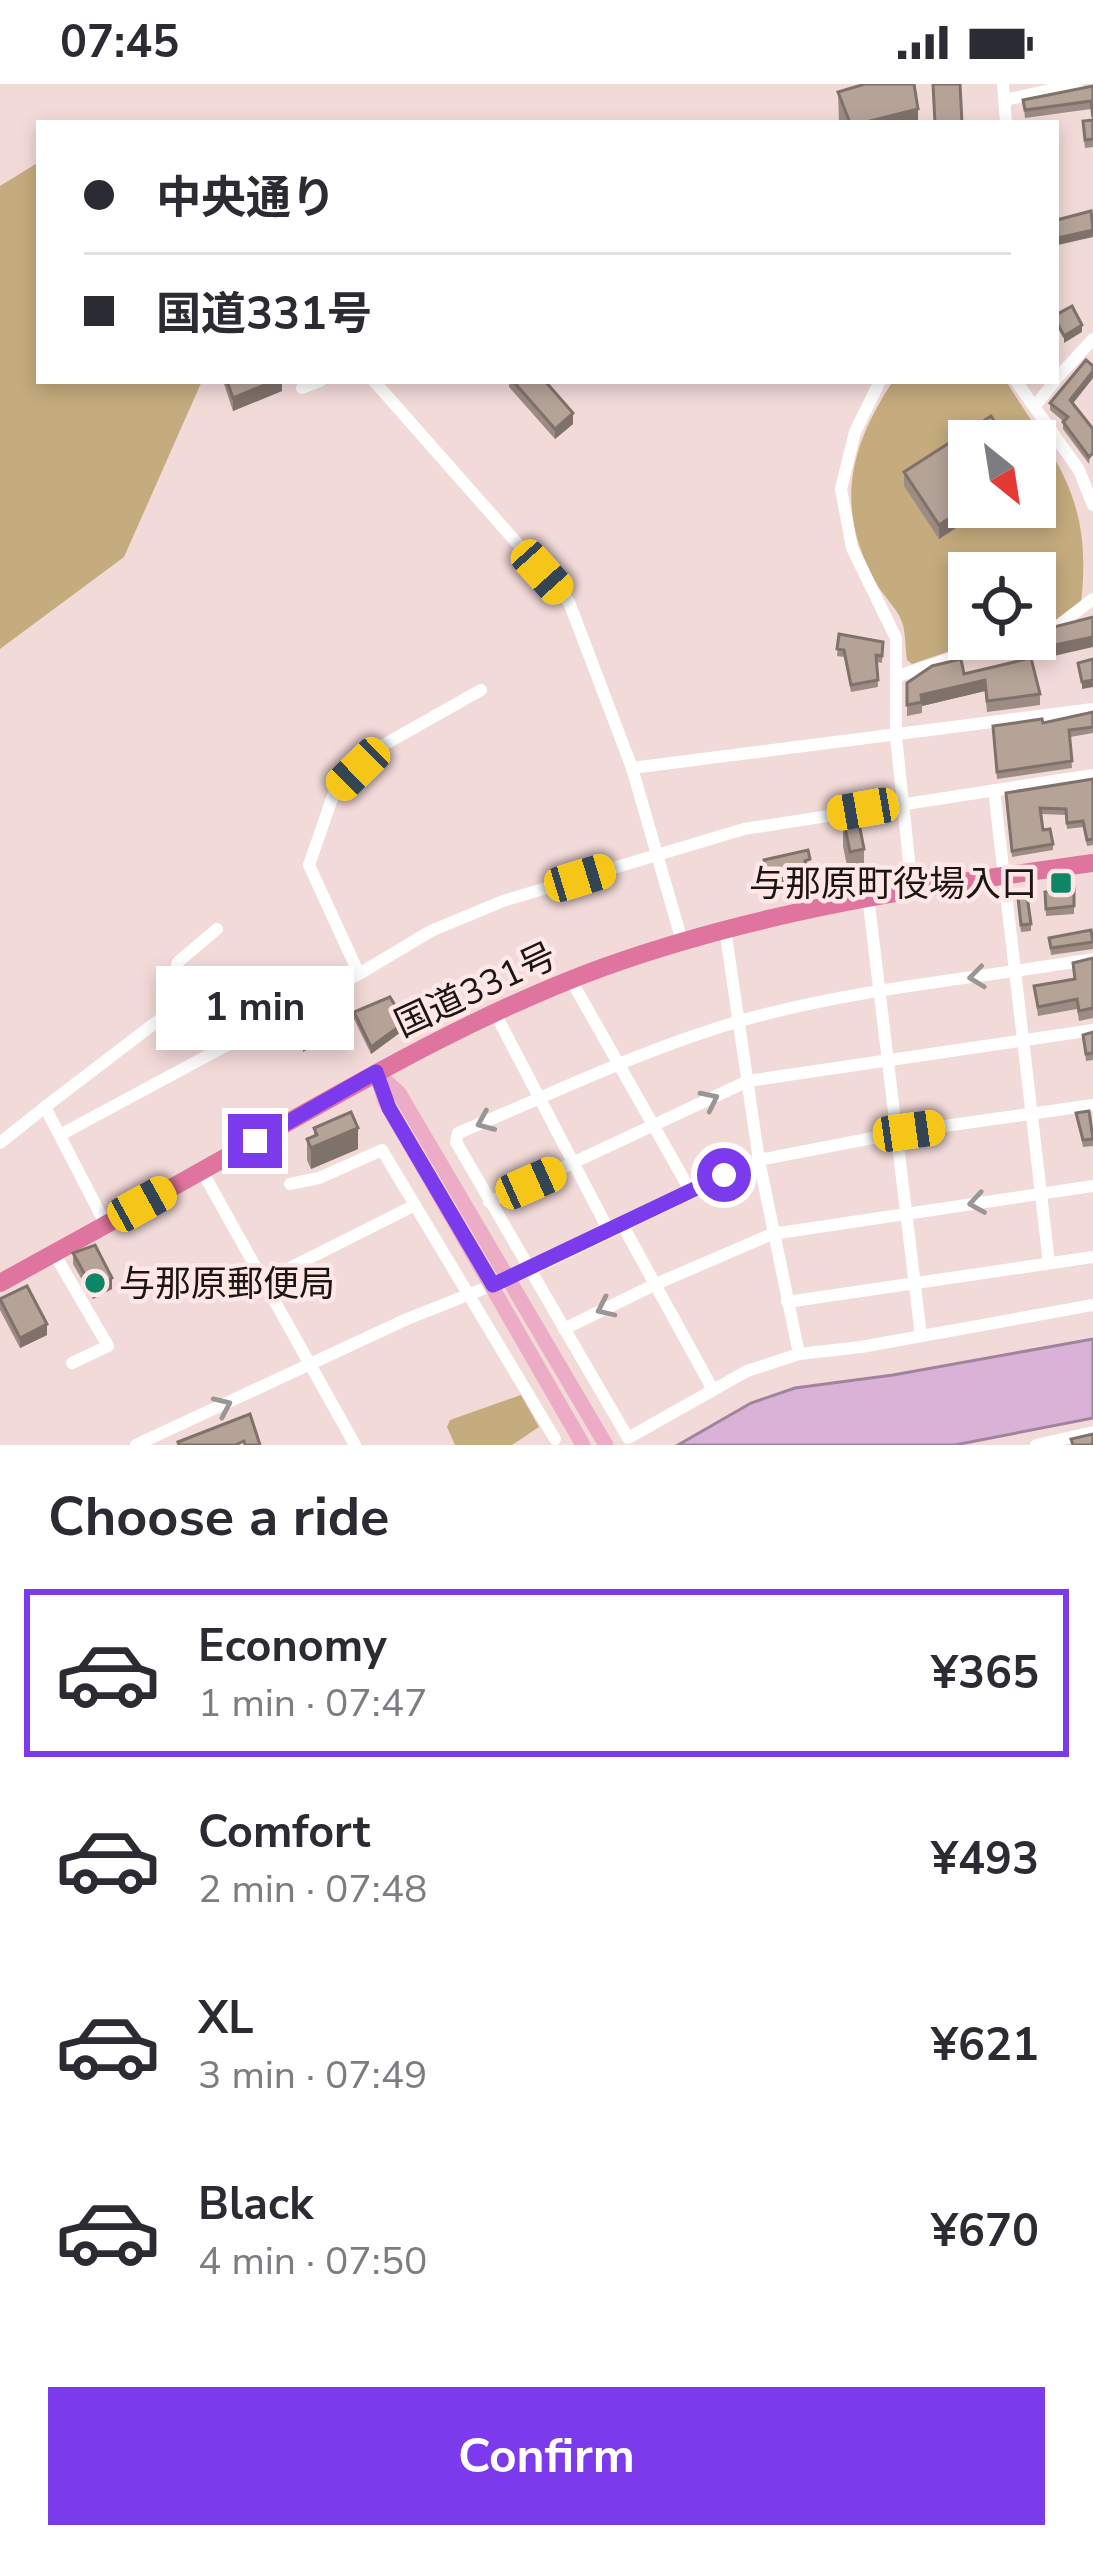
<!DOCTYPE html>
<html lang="en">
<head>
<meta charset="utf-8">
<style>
  :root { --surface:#fff; --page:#f2f2f3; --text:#2b2b33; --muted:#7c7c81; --line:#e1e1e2; --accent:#7c3aed }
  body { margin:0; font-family:"Nunito Sans","Noto Sans JP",sans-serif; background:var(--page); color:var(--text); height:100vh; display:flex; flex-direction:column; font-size:45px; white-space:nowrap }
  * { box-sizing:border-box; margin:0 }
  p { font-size:39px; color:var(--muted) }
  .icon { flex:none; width:66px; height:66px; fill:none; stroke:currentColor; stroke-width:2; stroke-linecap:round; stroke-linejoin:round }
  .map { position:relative; height:1361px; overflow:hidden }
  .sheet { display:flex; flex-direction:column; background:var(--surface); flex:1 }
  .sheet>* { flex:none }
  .banner { position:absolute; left:36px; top:36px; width:1023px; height:264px; border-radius:0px; box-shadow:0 6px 18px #0003; display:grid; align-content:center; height:264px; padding:0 48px; background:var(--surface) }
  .needle { width:78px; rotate:150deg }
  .tools { position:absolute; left:948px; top:336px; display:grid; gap:24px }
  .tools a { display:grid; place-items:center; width:108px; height:108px; border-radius:0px; background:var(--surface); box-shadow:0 6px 18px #0003; font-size:60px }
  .end { position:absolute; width:54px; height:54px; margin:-27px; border:15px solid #7c3aed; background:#fff; box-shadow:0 0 0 6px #fff }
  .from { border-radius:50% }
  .bubble { position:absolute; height:84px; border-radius:0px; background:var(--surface); box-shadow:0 6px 18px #0003; font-size:39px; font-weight:700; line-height:84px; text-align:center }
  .car { position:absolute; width:36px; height:72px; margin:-36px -18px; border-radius:15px; box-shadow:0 0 9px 3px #0007; background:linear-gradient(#f5c518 24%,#345 0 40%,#f5c518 0 76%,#345 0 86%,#f5c518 0) }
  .banner b { display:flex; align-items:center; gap:42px; height:114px; font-size:45px }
  .banner b+b { border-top:3px solid var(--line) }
  .banner i { width:30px; height:30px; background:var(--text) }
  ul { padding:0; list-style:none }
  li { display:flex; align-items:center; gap:36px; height:168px; margin:0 24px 18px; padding:0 24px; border:6px solid transparent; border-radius:0px }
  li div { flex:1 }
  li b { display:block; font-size:45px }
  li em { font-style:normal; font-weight:700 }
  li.active { border-color:var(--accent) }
  li>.icon { width:108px; height:108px; stroke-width:1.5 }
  h2 { padding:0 48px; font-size:54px; line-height:144px }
  .action { display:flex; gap:24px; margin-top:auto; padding:24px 48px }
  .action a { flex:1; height:138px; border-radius:0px; background:var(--accent); color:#fff; font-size:48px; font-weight:700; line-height:138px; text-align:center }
  .status { display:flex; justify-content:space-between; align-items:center; height:84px; padding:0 60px; background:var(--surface); direction:ltr }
  .status svg { height:33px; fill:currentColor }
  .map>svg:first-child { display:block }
</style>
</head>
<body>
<div class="status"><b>07:45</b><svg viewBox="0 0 49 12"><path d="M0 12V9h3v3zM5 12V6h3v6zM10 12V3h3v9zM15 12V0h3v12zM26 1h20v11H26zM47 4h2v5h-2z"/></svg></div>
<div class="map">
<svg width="1093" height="1361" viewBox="0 0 1093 1361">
  <rect width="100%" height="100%" fill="#f2dad8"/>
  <g fill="#c5ac7e" fill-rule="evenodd">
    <path d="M 39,78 L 39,297 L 202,297 L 124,473 L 0,565 L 0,102 Z"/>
    <path d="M 893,297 L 1006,297 C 1057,379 1093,414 1081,520 L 1056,536 L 1035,542 L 1035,489 L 969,489 L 969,555 L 985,555 L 912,580 L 907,576 C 905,565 906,549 902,538 C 897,524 883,512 876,499 C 835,425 848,365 893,297 ZM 969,357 L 1035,357 L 1035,423 L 969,423 Z"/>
    <path d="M 521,1311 L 539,1343 L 512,1361 L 455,1361 L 447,1343 L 450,1336 Z"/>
  </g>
  <path fill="#dab2d8" stroke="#a1839d" stroke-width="3" d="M 1093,1255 L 1093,1334 L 955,1361 L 678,1361 L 751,1319 L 795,1304 L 893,1291 Z"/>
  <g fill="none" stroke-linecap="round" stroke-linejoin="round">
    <g stroke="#fff" stroke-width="12">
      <path d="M 1003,0 L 1006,39"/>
      <path d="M 1005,16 L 1077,0"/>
      <path d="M 1056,295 L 1093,255"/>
      <path d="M 374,297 L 569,518 L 632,684 L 682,857"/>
      <path d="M 880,297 L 855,348 L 841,405 L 852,464 L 896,554 L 896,653 L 912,805"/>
      <path d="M 1016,297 L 1079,386 L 1093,421"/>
      <path d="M 302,304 L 320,297"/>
      <path d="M 1035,322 L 1055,297"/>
      <path d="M 1035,548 L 1059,541 L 1093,515"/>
      <path d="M 898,592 L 1009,555"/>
      <path d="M 632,684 L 1093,625"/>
      <path d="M 994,706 L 1049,1179"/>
      <path d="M 868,812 L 921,1252"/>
      <path d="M 725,845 L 759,1076 L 799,1270"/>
      <path d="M 1093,875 C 975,895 855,904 740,937 C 643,965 550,1011 458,1049 L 456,1058 L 628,1354 L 747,1287 L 799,1270 L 861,1263 L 1093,1221"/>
      <path d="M 359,890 L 309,781 L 335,706 L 380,663 L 481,606"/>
      <path d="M 571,896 L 690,1106"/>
      <path d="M 495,929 L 609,1147"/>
      <path d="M 45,1023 L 189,913 L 174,893 L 178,878 L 217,845"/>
      <path d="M 60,1051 L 359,890 L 431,847 L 503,817 L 744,745 L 1093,691"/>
      <path d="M 0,1059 L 45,1023 L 106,1141"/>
      <path d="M 202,1087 L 355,1361"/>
      <path d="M 290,1100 L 319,1094 L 382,1066 L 555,1355"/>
      <path d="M 489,1118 L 748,997 L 1093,946"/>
      <path d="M 622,1140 L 712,1304"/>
      <path d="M 54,1169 L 108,1262 L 72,1279"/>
      <path d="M 264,1197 L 415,1121"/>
      <path d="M 787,1218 L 1093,1173"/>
      <path d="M 564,1245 L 656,1200 L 772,1150 L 1093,1102"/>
      <path d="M 136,1361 L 407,1235 L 531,1186 L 759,1076 L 909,1047 L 1093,1021"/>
      <path d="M 1036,1361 L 1093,1348"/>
    </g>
    <g stroke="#ecacc5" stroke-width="15">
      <path d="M 376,988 L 399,1009 L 606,1361"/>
      <path d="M 377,991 L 385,1017 L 583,1361"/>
    </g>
    <path stroke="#df749e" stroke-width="18" d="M 0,1199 C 93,1148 186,1096 278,1044 C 384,984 489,925 604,883 C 762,826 927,802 1093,779"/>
  </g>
  <g fill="#9c8c83">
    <path d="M 1093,2 L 1093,63 L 1085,64 L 1083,45 L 1083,37 L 1092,36 L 1091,25 L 1025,34 L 1023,16 Z"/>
    <path d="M 838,8 L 918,39 L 839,39 Z"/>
    <path d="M 1093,294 L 1073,319 L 1093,345 L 1089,380 L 1063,345 L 1063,337 L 1050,326 L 1050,319 Z"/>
    <path d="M 223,297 L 282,297 L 282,307 L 233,327 Z"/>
    <path d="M 509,297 L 545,297 L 573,340 L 555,355 L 509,303 Z"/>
    <path d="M 904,388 L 969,423 L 988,423 L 939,455 L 904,402 Z"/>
    <path d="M 839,550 L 883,558 L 882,579 L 877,578 L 878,603 L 851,608 L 844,573 L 837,572 Z"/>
    <path d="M 964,590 L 1040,610 L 1040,621 L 987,628 L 985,607 L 922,622 L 922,629 L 907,632 L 907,599 Z"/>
    <path d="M 1093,628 L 1093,649 L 1070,653 L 1072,684 L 997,695 L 993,642 L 1043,639 Z"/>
    <path d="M 1093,695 L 1093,761 L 1087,762 L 1083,743 L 1067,745 L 1066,731 L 1041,730 L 1043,746 L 1053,760 L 1053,766 L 1012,773 L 1006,715 Z"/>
    <path d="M 843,733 L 864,765 L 864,795 L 850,797 L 843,762 Z"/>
    <path d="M 1074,805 L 1074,830 L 1046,832 L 1045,808 Z"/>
    <path d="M 1018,821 L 1031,840 L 1031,847 L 1021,848 Z"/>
    <path d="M 1049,854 L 1093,857 L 1093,865 L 1051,871 Z"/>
    <path d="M 1093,874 L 1093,934 L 1079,937 L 1077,925 L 1038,932 L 1034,902 L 1074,895 L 1073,879 Z"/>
    <path d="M 354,928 L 405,945 L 371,970 L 354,935 Z"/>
    <path d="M 1093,948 L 1093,976 L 1086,977 L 1083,951 Z"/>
    <path d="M 1076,1029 L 1093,1055 L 1093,1062 L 1083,1063 Z"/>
    <path d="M 314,1044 L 358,1065 L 311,1085 L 307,1076 L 307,1055 L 314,1052 Z"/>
    <path d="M 73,1169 L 112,1205 L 93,1215 L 73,1180 Z"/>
    <path d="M 0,1215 L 47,1251 L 20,1264 L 0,1226 Z"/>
  </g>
  <g fill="#7f726a">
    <path d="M 918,25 L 918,39 L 862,39 Z"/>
    <path d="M 1093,146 L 1093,153 L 1058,161 L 1058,154 Z"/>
    <path d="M 1082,241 L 1082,248 L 1064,259 L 1064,252 Z"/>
    <path d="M 1093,287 L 1093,294 L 1070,323 L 1070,316 Z"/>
    <path d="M 274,297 L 282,297 L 282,307 L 233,327 L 233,314 Z"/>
    <path d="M 573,329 L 573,340 L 555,355 L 555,345 Z"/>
    <path d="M 969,421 L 969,423 L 988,423 L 939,455 L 939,441 Z"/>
    <path d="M 1093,553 L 1093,563 L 1045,574 L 1045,563 Z"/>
    <path d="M 985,596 L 985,607 L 922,622 L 921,611 Z"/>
    <path d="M 1093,596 L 1093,603 L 1082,605 L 1082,598 Z"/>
    <path d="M 808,788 L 808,799 L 768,807 L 768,797 Z"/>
    <path d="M 405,938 L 405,945 L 371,970 L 371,963 Z"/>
    <path d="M 334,944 L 334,951 L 303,968 L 303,961 Z"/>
    <path d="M 358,1044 L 358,1065 L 311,1085 L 311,1064 Z"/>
    <path d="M 112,1194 L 112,1205 L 93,1215 L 93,1205 Z"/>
    <path d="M 47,1240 L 47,1251 L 20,1264 L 20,1254 Z"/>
  </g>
  <g fill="#b5a398" stroke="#7f726a" stroke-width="3">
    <path d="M 865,0 L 914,0 L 918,25 L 862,39 L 850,39 L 838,8 Z"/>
    <path d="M 933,0 L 960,0 L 962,39 L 935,39 Z"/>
    <path d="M 1093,2 L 1093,33 L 1091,17 L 1025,26 L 1023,16 Z"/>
    <path d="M 1093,36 L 1093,55 L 1085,56 L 1083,37 Z"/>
    <path d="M 1091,127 L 1093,146 L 1058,154 L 1057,136 Z"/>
    <path d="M 1072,222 L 1082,241 L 1064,252 L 1056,237 L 1056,231 Z"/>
    <path d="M 1086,276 L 1093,282 L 1093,287 L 1070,316 L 1093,345 L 1093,369 L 1089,373 L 1063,338 L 1068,333 L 1050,319 Z"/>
    <path d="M 227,297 L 274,297 L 233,314 Z"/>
    <path d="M 513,297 L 545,297 L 573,329 L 555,345 Z"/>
    <path d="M 991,332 L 1007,357 L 969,357 L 969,421 L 939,441 L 904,388 Z"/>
    <path d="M 1093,533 L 1093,553 L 1045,563 L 1042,546 Z"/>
    <path d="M 839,550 L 883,558 L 882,572 L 876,571 L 878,596 L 851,601 L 844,566 L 837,565 Z"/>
    <path d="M 1031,574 L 1040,610 L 987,617 L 985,596 L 921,611 L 922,618 L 907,621 L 907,599 L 932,582 L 961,575 L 964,590 Z"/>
    <path d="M 1093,575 L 1093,596 L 1082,598 L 1078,579 Z"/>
    <path d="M 1093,628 L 1093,643 L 1069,646 L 1072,677 L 997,688 L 993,642 L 1042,635 L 1043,639 Z"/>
    <path d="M 1093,695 L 1093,755 L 1087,756 L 1083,737 L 1067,739 L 1066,725 L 1040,724 L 1043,746 L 1050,745 L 1053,760 L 1012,767 L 1006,709 Z"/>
    <path d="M 856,724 L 864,765 L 850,768 L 843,733 L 845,726 Z"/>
    <path d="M 808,766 L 810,775 L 805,777 L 808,788 L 768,797 L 764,776 Z"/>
    <path d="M 1074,805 L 1074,822 L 1046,825 L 1045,808 Z"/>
    <path d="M 1027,812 L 1031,840 L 1021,841 L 1018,814 Z"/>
    <path d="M 1091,846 L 1093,858 L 1051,864 L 1049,854 Z"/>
    <path d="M 1093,874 L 1093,924 L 1079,927 L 1077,915 L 1038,923 L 1034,902 L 1075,895 L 1073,879 Z"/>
    <path d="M 390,913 L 405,938 L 371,963 L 354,928 Z"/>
    <path d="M 325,927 L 334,944 L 303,961 L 294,944 Z"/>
    <path d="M 1093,948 L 1093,969 L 1086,970 L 1083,951 Z"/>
    <path d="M 1089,1027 L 1093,1055 L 1083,1056 L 1076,1029 Z"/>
    <path d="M 351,1028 L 358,1044 L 311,1064 L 307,1055 L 317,1051 L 314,1044 Z"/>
    <path d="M 95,1161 L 112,1194 L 93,1205 L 73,1169 Z"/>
    <path d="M 27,1202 L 47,1240 L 20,1254 L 0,1215 Z"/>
    <path d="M 250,1330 L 260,1361 L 245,1361 L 244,1357 L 235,1361 L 179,1361 L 178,1358 Z"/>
    <path d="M 1093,1350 L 1093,1361 L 1073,1361 L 1071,1355 Z"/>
  </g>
  <defs><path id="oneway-chevron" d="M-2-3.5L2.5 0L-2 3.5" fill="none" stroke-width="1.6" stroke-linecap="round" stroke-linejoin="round" transform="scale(3)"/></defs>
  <g stroke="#999695">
    <use href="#oneway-chevron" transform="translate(977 893) rotate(173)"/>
    <use href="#oneway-chevron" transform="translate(710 1016) rotate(-26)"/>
    <use href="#oneway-chevron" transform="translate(485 1038) rotate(157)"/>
    <use href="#oneway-chevron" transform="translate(977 1119) rotate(171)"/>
    <use href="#oneway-chevron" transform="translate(605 1224) rotate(155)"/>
    <use href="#oneway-chevron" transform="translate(223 1322) rotate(-24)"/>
  </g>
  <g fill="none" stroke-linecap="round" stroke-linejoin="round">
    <path stroke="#7c3aed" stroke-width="15" d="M 255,1057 L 376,988 L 389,1024 L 493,1201 L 724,1091"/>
  </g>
  <g fill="#0d8666" stroke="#ffe7e5" stroke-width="4.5">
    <rect x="1049" y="787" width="24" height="24" rx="6"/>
    <circle cx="95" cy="1199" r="12"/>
  </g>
  <g text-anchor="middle" stroke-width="9" stroke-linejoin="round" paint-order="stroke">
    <g font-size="36" fill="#1d1514" stroke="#ffe7e5" text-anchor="end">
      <text x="1037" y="812">与那原町役場入口</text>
      <text x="119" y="1212" text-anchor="start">与那原郵便局</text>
    </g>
    <g font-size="36" fill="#1d1514" stroke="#ffe7e5">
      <text transform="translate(475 905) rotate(-25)" y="13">国道331号</text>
    </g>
  </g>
</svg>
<div class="tools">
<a><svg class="needle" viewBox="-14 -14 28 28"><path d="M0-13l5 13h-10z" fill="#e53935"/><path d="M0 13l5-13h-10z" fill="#7c7c81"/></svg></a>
<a><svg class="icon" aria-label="locate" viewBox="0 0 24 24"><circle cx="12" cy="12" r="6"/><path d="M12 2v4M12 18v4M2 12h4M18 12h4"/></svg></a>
</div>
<i class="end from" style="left:724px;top:1091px"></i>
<i class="end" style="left:255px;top:1057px"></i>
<div class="bubble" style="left:156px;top:882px;width:198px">1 min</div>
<i class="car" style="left:542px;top:488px;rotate:138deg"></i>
<i class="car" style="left:358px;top:685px;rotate:226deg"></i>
<i class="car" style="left:863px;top:725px;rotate:260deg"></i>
<i class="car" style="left:580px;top:794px;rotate:73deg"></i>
<i class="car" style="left:909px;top:1047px;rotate:82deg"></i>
<i class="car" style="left:531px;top:1099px;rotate:66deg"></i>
<i class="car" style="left:142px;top:1120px;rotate:61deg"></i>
<div class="banner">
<b><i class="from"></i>中央通り</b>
<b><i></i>国道331号</b>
</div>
</div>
<section class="sheet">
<h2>Choose a ride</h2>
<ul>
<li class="active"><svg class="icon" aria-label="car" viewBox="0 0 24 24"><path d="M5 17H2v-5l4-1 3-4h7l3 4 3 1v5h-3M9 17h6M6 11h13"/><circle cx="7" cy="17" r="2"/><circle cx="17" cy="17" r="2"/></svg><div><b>Economy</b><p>1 min · 07:47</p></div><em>¥365</em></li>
<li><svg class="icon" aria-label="car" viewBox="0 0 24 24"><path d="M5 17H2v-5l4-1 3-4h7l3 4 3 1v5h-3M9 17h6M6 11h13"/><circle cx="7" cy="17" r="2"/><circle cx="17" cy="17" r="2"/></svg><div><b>Comfort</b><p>2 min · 07:48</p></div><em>¥493</em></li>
<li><svg class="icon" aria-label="car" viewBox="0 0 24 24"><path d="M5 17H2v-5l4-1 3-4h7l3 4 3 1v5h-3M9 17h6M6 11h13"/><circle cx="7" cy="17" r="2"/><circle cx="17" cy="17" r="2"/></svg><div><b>XL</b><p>3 min · 07:49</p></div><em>¥621</em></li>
<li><svg class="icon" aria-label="car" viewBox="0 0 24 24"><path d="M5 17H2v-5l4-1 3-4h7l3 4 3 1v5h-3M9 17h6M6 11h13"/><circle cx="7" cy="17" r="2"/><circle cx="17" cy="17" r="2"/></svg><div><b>Black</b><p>4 min · 07:50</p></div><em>¥670</em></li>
</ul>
<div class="action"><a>Confirm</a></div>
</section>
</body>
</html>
